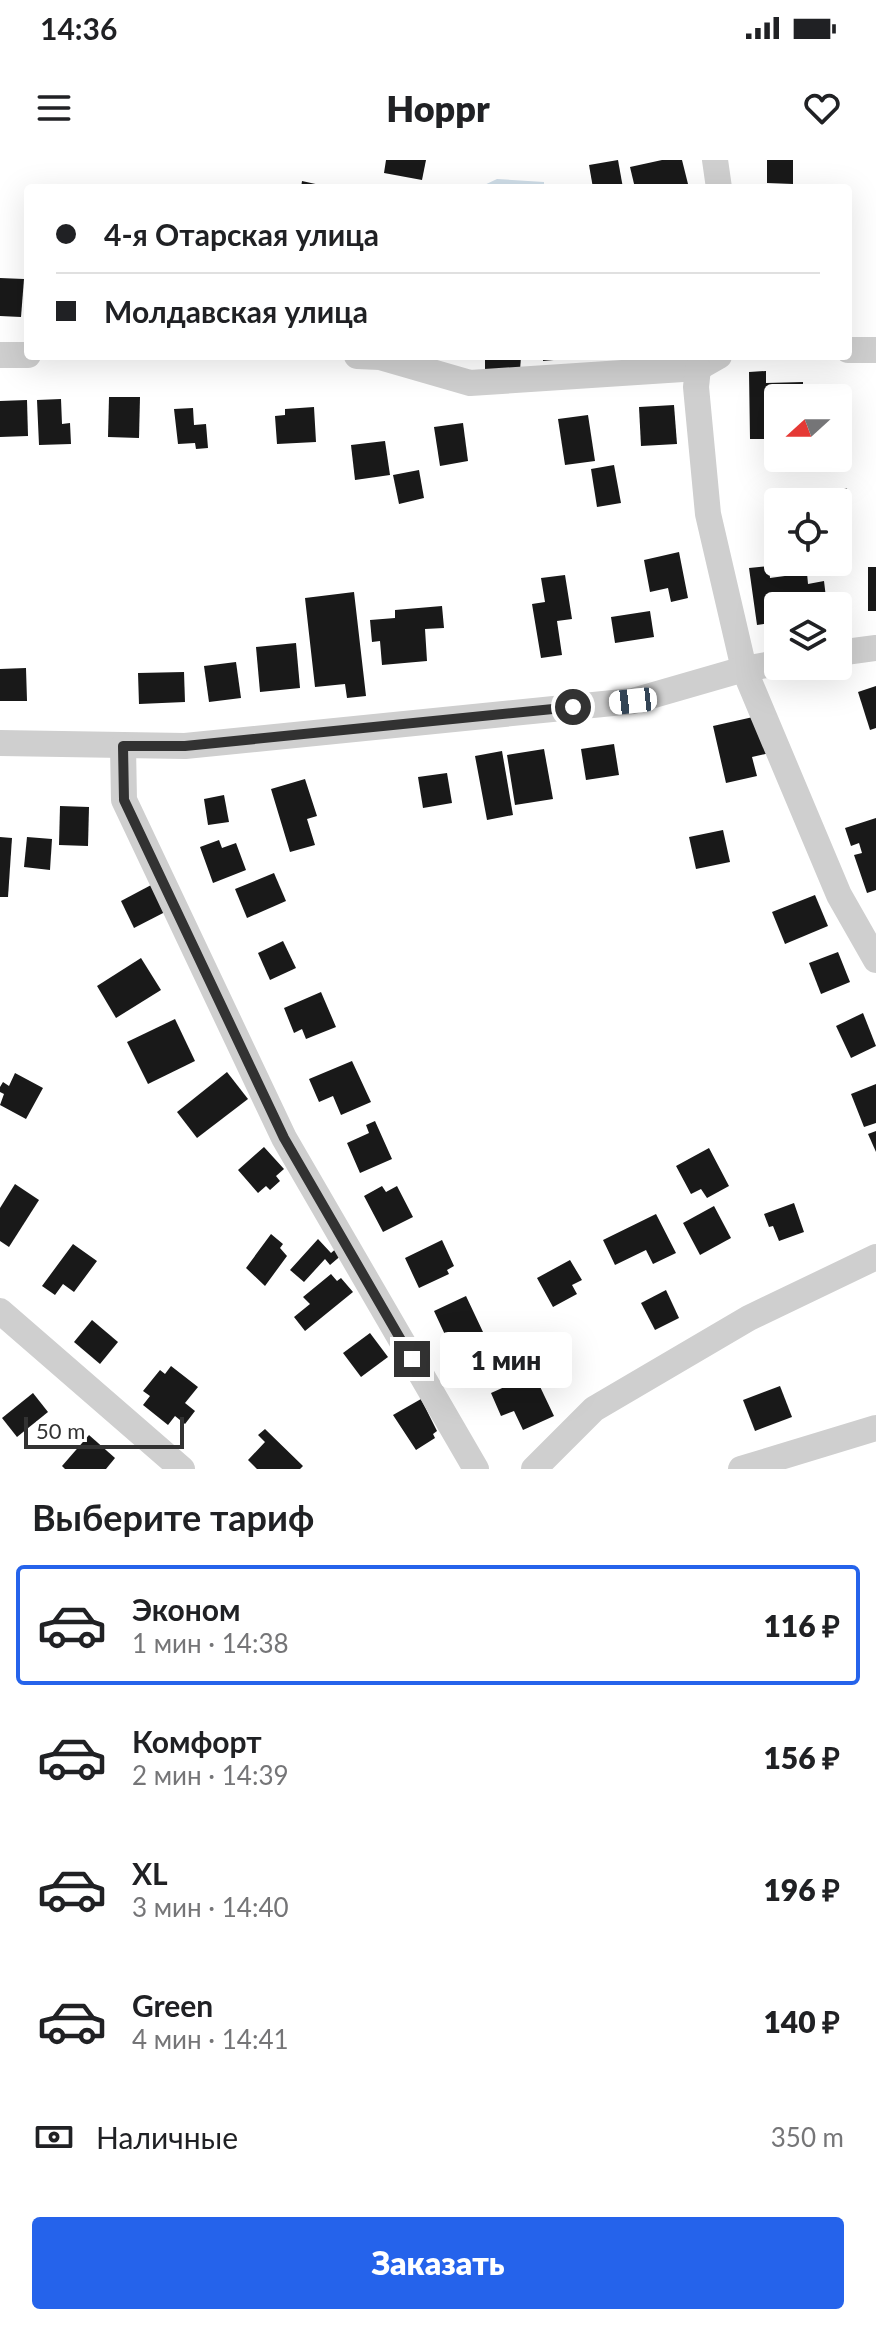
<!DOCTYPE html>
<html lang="ru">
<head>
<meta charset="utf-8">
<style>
  :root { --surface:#fff; --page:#f6f6f6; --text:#202124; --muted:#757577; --line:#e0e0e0; --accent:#2563eb }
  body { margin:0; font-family:Lato,sans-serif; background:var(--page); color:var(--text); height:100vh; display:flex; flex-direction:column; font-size:30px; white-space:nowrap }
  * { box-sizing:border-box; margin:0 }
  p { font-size:26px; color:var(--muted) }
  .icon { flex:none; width:44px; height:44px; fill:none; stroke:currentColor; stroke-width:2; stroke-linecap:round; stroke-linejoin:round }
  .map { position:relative; height:1309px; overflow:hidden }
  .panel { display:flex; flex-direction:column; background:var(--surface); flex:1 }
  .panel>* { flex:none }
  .hud { position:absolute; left:24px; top:24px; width:828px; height:176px; border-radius:8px; box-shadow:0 8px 32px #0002; display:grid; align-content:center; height:176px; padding:0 32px; background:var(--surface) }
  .needle { width:52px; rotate:249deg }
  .controls { position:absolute; left:764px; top:224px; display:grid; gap:16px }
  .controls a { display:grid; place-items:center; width:88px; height:88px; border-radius:8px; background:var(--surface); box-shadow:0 8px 32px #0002; font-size:40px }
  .scale { position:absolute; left:24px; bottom:20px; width:160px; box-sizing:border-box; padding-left:8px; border:4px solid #323232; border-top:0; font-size:22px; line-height:28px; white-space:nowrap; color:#323232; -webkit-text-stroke:6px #fff; paint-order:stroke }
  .end { position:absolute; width:36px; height:36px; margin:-18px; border:10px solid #323232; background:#fff; box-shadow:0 0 0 4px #fff }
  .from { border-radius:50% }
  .bubble { position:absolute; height:56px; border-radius:8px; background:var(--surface); box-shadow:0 8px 32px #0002; font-size:26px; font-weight:800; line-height:56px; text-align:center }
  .car { position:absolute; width:24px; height:48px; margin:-24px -12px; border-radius:10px; box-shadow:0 0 6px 2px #0007; background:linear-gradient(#fff 24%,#345 0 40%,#fff 0 76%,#345 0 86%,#fff 0) }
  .hud b { display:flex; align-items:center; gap:28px; height:76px; font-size:30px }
  .hud b+b { border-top:2px solid var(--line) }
  .hud i { width:20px; height:20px; background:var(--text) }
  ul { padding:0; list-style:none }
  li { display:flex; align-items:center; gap:24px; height:120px; margin:0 16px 12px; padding:0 16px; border:4px solid transparent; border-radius:8px }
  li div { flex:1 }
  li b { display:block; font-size:30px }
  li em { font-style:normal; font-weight:800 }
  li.selected { border-color:var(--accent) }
  li>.icon { width:72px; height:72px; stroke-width:1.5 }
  h2 { padding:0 32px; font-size:36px; line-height:96px }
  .pay { display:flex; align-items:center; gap:20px; height:88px; padding:0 32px; font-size:30px }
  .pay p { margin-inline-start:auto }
  .action { display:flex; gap:16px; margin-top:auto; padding:16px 32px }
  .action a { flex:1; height:92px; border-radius:8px; background:var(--accent); color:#fff; font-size:32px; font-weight:800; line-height:92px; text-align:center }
  .status { display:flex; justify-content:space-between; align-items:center; height:56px; padding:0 40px; background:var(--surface); direction:ltr }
  .status svg { height:22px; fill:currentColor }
  header { display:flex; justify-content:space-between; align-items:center; height:104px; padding:0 32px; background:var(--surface); font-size:36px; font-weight:800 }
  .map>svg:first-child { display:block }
</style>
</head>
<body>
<div class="status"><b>14:36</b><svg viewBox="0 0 49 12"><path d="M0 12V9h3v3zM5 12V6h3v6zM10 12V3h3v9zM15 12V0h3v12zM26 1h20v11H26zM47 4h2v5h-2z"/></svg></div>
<header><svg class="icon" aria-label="menu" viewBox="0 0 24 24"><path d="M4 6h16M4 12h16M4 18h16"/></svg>Hoppr<svg class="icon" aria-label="heart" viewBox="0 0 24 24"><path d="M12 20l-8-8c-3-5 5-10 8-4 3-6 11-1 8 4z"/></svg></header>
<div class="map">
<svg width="876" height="1309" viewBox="0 0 876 1309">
  <rect width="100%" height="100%" fill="#fff"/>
  <path fill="#cfdde8" d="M 497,19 L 544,22 L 544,28 L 478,28 Z"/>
  <g fill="#191919">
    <path d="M 386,0 L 426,0 L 422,20 L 384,13 Z"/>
    <path d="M 618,0 L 623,28 L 593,28 L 589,5 Z"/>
    <path d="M 662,0 L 682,0 L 689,28 L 635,28 L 630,7 Z"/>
    <path d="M 767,0 L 793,0 L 793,24 L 767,23 Z"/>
    <path d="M 302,21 L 320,25 L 319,28 L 301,28 Z"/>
    <path d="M 0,118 L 24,119 L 21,157 L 0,156 Z"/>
    <path d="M 485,196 L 521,196 L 520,211 L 485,210 Z"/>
    <path d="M 543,196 L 575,196 L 575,198 L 543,201 Z"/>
    <path d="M 766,211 L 766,223 L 803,222 L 803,238 L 778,238 L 778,279 L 750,279 L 749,212 Z"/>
    <path d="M 109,237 L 140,237 L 139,278 L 108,277 Z"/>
    <path d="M 61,239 L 62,264 L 70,263 L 71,284 L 39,285 L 37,240 Z"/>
    <path d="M 27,240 L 28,276 L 0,277 L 0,241 Z"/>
    <path d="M 674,245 L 677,284 L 641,286 L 639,247 Z"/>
    <path d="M 314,247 L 316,282 L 277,284 L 275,256 L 285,255 L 285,249 Z"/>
    <path d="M 193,248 L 194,265 L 206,264 L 208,288 L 196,289 L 195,283 L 178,284 L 174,249 Z"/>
    <path d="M 588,255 L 595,301 L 565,305 L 558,259 Z"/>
    <path d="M 463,263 L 468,301 L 440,306 L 434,267 Z"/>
    <path d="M 385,281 L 390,315 L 355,320 L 351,285 Z"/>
    <path d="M 614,305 L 621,343 L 597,347 L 591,309 Z"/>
    <path d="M 419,310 L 424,338 L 399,344 L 393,315 Z"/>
    <path d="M 847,328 L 850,354 L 838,355 L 838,342 L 822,342 L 821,330 Z"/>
    <path d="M 679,392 L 688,438 L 671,442 L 668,428 L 650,432 L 644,400 Z"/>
    <path d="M 769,406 L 770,418 L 807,413 L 808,424 L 824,421 L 827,446 L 778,446 L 778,462 L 757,465 L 749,408 Z"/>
    <rect x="868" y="407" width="8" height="44"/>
    <path d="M 565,415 L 572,459 L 557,461 L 562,495 L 541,498 L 532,444 L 545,442 L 541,418 Z"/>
    <path d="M 354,432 L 366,536 L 347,538 L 345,524 L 315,527 L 305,438 Z"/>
    <path d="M 442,446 L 444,468 L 425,469 L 427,501 L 382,505 L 380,481 L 372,482 L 370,460 L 395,458 L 395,450 Z"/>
    <path d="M 650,451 L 654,477 L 615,483 L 611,457 Z"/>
    <path d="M 296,483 L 300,528 L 260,532 L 256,487 Z"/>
    <path d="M 236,502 L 241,538 L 209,542 L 204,506 Z"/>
    <path d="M 26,508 L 27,541 L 0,541 L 0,509 Z"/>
    <path d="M 184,512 L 185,542 L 139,544 L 138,513 Z"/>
    <path d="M 876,526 L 876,568 L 870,570 L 858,532 Z"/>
    <path d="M 762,555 L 770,593 L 752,597 L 757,616 L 726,623 L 713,566 Z"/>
    <path d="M 614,584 L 619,615 L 586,620 L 581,589 Z"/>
    <path d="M 544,589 L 553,639 L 515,645 L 507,595 Z"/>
    <path d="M 502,591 L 513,655 L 487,660 L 475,596 Z"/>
    <path d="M 447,613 L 452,643 L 423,648 L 418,617 Z"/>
    <path d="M 305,619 L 317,656 L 307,659 L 315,685 L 290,692 L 271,629 Z"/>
    <path d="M 224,635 L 229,662 L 208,665 L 204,639 Z"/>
    <path d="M 60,646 L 89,647 L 88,686 L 59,685 Z"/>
    <path d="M 876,658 L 876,730 L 867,733 L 854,695 L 862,693 L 859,683 L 851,686 L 845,668 Z"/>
    <path d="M 723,670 L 730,702 L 696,709 L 689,677 Z"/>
    <path d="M 0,677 L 12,678 L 8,737 L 0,737 Z"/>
    <path d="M 27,677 L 52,679 L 50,710 L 24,707 Z"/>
    <path d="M 219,680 L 222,688 L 236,683 L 246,710 L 213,723 L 200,687 Z"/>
    <path d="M 274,713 L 286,741 L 247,758 L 235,729 Z"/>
    <path d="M 153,724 L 167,751 L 134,768 L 121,741 Z"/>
    <path d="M 815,735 L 828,766 L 785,784 L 772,752 Z"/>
    <path d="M 283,781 L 296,808 L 270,820 L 258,793 Z"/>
    <path d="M 838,792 L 850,822 L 821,834 L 809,803 Z"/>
    <path d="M 141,798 L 161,830 L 116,858 L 97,826 Z"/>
    <path d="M 321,832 L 336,867 L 306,879 L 302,869 L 294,873 L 284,848 Z"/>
    <path d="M 863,853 L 876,886 L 851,898 L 836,866 Z"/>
    <path d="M 175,859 L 195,901 L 148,924 L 127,882 Z"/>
    <path d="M 352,901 L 371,942 L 341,955 L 333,936 L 319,942 L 309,919 Z"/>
    <path d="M 227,912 L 248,939 L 197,978 L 177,952 Z"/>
    <path d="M 15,913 L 43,928 L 26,959 L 0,945 L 4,934 L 0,932 L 0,927 L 3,922 L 9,926 Z"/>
    <path d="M 876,924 L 876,963 L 864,967 L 851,934 Z"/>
    <path d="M 375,961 L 392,999 L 360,1013 L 347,983 L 369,973 L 366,965 Z"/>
    <path d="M 876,971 L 876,992 L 868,974 Z"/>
    <path d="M 264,987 L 284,1009 L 276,1016 L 280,1021 L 270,1030 L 266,1026 L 258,1033 L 238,1010 Z"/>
    <path d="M 709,988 L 729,1026 L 707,1038 L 701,1029 L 691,1034 L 676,1006 Z"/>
    <path d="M 15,1024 L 39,1040 L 9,1087 L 0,1081 L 0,1048 Z"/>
    <path d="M 382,1026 L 386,1032 L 397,1026 L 413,1057 L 383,1072 L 364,1036 Z"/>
    <path d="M 794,1043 L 804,1072 L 779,1081 L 773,1066 L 769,1067 L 764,1054 Z"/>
    <path d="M 714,1046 L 731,1078 L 700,1095 L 683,1063 Z"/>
    <path d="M 656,1054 L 676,1093 L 653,1104 L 646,1090 L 615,1105 L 603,1080 Z"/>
    <path d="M 271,1074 L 283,1084 L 280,1088 L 287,1096 L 265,1126 L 246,1108 Z"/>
    <path d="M 318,1079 L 331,1093 L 338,1087 L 344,1093 L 330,1105 L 325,1099 L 304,1122 L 290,1110 Z"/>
    <path d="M 442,1080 L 454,1106 L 447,1110 L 449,1114 L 419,1128 L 405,1098 Z"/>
    <path d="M 73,1084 L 97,1101 L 74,1132 L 63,1124 L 55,1135 L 42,1126 Z"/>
    <path d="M 570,1100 L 582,1120 L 572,1125 L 577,1134 L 553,1147 L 537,1118 Z"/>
    <path d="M 331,1114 L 337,1121 L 341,1118 L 353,1132 L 305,1171 L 294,1157 L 310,1144 L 303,1137 Z"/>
    <path d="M 666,1130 L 679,1158 L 655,1170 L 641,1143 Z"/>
    <path d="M 466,1136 L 483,1172 L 463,1181 L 459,1173 L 447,1179 L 434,1151 Z"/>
    <path d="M 92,1160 L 118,1182 L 100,1204 L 74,1182 Z"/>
    <path d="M 370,1173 L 388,1197 L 361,1217 L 343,1193 Z"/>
    <path d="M 171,1206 L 198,1227 L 185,1243 L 195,1251 L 185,1264 L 175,1256 L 168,1265 L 143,1245 L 150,1236 L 143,1231 L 160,1210 L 165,1214 Z"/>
    <path d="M 534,1214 L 554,1256 L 523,1270 L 514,1251 L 501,1256 L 491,1233 Z"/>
    <path d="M 780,1226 L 792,1257 L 755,1271 L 743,1240 Z"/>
    <path d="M 33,1233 L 48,1252 L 17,1277 L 2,1258 Z"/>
    <path d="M 421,1239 L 437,1271 L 433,1274 L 435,1278 L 416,1290 L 393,1255 Z"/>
    <path d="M 265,1269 L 303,1306 L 300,1309 L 257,1309 L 248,1300 L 265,1282 L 258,1275 Z"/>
    <path d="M 89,1275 L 115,1298 L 106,1309 L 65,1309 L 62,1306 Z"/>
  </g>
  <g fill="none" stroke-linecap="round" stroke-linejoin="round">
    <g stroke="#cfcfcf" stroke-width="26">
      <path d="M 715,0 L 719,28"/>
      <path d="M 848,190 L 876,190"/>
      <path d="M 0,195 L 28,195"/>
      <path d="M 357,196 L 380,197 L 470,223 L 698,208 L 719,196"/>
      <path d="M 698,208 L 696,227 L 708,354 L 744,509 L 839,735 L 876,800"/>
      <path d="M 838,493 L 876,488"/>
      <path d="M 0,583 L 185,586 L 633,541 L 744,509 L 778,503"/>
      <path d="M 123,586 L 124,640 L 284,978 L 476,1309"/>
      <path d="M 0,1151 L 182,1309"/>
      <path d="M 534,1309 L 594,1249 L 749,1158 L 876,1097"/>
      <path d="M 741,1309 L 876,1268"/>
    </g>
  </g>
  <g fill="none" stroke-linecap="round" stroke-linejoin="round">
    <path stroke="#323232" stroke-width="10" d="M 412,1199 L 284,978 L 124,640 L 123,586 L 185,586 L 573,547"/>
  </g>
</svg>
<div class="controls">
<a><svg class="needle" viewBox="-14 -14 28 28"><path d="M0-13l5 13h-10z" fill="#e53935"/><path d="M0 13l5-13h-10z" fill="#757577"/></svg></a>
<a><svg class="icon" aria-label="locate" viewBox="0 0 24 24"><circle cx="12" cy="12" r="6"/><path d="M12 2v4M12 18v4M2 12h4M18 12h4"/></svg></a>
<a><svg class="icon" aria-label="layers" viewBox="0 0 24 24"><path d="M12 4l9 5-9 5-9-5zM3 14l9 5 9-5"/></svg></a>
</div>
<div class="scale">50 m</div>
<i class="end from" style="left:573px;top:547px"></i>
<i class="end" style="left:412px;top:1199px"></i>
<div class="bubble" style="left:440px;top:1172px;width:132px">1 мин</div>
<i class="car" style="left:633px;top:541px;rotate:264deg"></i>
<div class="hud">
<b><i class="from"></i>4-я Отарская улица</b>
<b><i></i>Молдавская улица</b>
</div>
</div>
<section class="panel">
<h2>Выберите тариф</h2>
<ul>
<li class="selected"><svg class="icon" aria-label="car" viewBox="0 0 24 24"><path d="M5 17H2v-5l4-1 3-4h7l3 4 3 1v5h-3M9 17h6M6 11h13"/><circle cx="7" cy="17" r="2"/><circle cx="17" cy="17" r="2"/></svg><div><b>Эконом</b><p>1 мин · 14:38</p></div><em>116 ₽</em></li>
<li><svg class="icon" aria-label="car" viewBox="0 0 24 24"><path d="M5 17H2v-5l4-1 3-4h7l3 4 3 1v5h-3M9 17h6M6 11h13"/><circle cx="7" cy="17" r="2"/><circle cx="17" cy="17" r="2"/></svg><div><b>Комфорт</b><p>2 мин · 14:39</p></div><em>156 ₽</em></li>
<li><svg class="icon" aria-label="car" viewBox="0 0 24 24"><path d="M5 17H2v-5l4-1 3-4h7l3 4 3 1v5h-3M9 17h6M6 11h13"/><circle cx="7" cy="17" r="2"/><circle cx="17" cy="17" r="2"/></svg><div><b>XL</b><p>3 мин · 14:40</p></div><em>196 ₽</em></li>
<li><svg class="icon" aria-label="car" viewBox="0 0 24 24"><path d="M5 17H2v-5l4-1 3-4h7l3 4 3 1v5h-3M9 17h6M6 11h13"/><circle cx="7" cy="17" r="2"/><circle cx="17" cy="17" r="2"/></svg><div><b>Green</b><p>4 мин · 14:41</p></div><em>140 ₽</em></li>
</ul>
<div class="pay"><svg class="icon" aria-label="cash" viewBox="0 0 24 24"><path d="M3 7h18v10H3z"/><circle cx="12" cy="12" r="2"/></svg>Наличные<p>350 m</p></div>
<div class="action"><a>Заказать</a></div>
</section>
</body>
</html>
